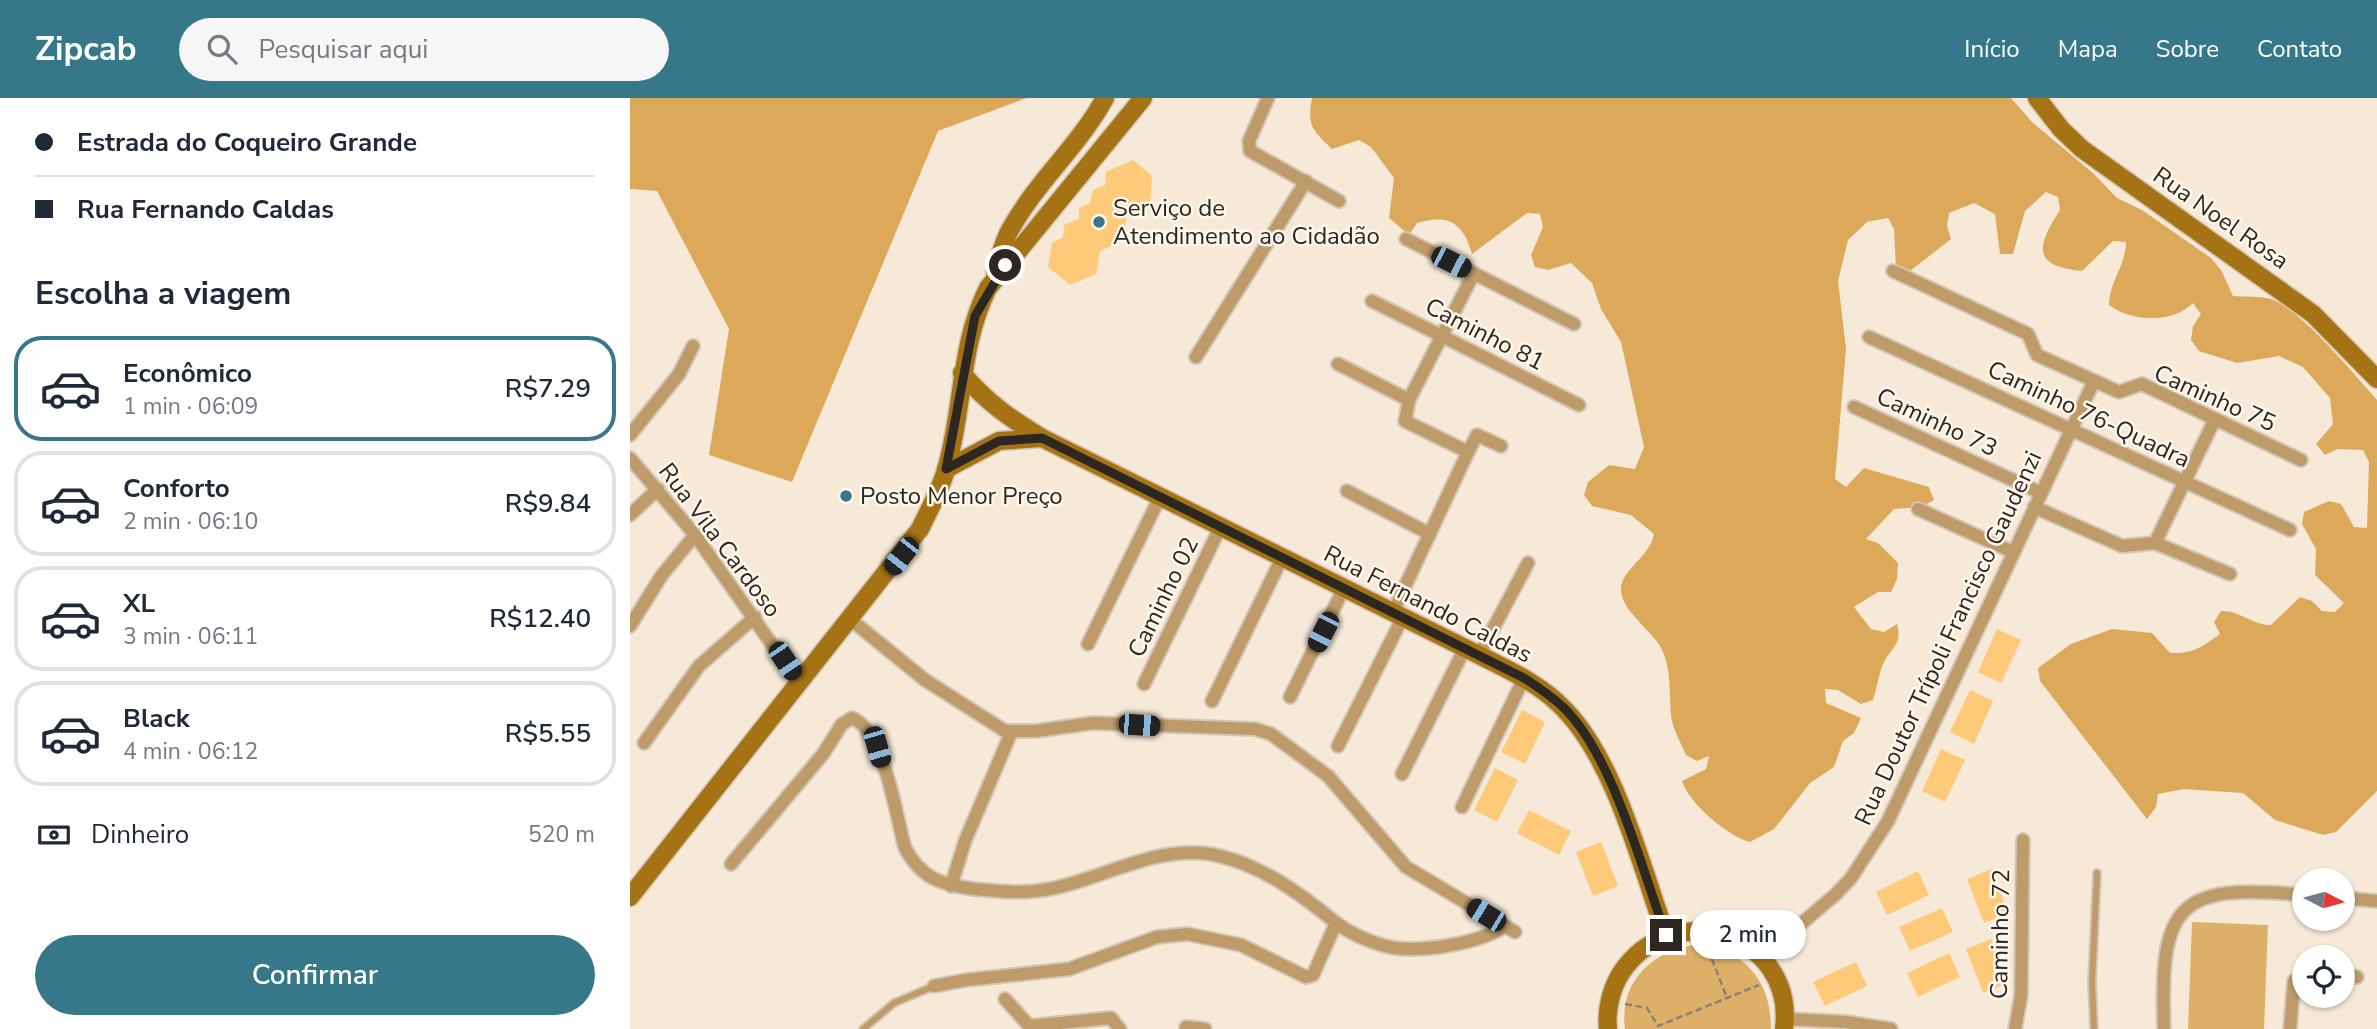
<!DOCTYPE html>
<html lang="pt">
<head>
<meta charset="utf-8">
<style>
  :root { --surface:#fff; --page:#f6f6f7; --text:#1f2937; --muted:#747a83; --line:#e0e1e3; --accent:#36788a }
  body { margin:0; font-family:"Nunito Sans",sans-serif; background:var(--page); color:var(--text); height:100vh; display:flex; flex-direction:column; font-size:26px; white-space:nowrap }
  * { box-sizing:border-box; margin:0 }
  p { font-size:23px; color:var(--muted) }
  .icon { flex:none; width:38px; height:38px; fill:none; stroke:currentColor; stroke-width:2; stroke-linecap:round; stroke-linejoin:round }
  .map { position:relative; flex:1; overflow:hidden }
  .drawer { display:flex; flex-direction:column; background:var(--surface); width:630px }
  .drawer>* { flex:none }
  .top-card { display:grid; align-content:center; height:154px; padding:0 35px; background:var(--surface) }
  .needle { width:46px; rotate:96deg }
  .tools { position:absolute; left:1662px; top:770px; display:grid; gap:14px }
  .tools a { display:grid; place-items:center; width:63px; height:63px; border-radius:50%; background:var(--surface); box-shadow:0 2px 5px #0004; font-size:35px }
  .end { position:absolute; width:32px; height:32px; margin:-16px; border:9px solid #2c2721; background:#fff; box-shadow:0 0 0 4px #fff }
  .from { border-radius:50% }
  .bubble { position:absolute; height:49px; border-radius:24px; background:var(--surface); box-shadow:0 2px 5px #0004; font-size:23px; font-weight:600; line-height:49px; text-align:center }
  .car { position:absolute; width:21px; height:42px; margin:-21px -10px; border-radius:9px; box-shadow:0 0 5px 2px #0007; background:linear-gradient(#222 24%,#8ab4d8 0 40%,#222 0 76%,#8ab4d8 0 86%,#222 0) }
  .top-card b { display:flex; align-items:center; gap:24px; height:66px; font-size:26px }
  .top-card b+b { border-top:2px solid var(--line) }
  .top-card i { width:18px; height:18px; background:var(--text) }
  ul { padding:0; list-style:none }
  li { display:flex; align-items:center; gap:21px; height:105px; margin:0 14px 10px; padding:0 21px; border:4px solid var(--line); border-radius:28px }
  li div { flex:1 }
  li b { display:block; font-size:26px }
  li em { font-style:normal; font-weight:600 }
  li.selected { border-color:var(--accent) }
  li>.icon { width:63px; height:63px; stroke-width:1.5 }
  h2 { padding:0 35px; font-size:32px; line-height:84px }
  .pay { display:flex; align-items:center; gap:18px; height:77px; padding:0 35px; font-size:26px }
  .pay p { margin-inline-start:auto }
  .primary-button { display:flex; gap:14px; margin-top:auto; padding:14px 35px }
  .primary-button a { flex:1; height:80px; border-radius:42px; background:var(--accent); color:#fff; font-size:28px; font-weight:600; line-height:80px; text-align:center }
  header { display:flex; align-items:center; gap:42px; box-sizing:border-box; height:98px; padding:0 35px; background:var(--accent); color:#fff }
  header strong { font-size:33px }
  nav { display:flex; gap:38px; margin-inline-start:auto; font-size:24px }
  .search { width:490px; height:63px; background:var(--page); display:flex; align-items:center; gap:18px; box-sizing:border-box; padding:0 24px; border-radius:38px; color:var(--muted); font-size:26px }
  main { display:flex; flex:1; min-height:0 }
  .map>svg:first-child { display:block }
</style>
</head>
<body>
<header>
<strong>Zipcab</strong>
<div class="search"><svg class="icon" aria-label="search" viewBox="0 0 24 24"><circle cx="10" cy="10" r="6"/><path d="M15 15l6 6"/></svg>Pesquisar aqui</div>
<nav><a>Início</a><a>Mapa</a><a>Sobre</a><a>Contato</a></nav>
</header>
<main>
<section class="drawer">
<div class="top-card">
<b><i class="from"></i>Estrada do Coqueiro Grande</b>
<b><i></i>Rua Fernando Caldas</b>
</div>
<h2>Escolha a viagem</h2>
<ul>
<li class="selected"><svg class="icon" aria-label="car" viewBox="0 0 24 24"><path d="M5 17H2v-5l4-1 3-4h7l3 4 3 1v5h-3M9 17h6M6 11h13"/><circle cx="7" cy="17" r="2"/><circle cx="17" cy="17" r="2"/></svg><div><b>Econômico</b><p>1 min · 06:09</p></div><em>R$7.29</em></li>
<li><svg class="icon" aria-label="car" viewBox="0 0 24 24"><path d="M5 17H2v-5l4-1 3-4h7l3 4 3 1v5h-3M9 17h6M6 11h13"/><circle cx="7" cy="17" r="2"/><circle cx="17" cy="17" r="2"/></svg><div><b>Conforto</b><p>2 min · 06:10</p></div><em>R$9.84</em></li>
<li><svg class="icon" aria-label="car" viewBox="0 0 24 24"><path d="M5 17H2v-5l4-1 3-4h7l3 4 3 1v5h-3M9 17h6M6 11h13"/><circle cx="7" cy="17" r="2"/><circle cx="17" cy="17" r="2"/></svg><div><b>XL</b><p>3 min · 06:11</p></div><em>R$12.40</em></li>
<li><svg class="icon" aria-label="car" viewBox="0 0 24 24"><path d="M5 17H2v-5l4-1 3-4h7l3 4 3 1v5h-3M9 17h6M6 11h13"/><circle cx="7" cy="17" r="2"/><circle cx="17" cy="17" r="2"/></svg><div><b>Black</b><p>4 min · 06:12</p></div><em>R$5.55</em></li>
</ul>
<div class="pay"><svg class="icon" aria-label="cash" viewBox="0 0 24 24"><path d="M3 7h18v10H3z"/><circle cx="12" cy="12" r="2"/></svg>Dinheiro<p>520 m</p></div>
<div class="primary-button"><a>Confirmar</a></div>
</section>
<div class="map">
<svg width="1747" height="931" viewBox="0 0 1747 931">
  <rect width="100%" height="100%" fill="#f6e9d7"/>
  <g fill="#deaf68">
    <path d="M 1562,824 L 1638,827 L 1634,931 L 1558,931 Z"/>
    <path d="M 1073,846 C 1118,856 1141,885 1141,931 L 995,931 C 988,881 1027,849 1073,846 Z"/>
  </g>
  <g fill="#dca95a">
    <path d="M 0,0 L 397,0 L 308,33 L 162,384 L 79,357 L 99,231 L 27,93 L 0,91 Z"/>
    <path d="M 682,0 L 1381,0 L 1402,24 L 1464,76 L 1487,100 L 1512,112 L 1581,160 L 1591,172 L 1603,198 C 1615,199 1630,198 1641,201 C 1670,211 1726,278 1747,302 L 1747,693 L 1706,734 L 1693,737 L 1645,722 L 1613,695 L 1554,691 L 1528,696 L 1526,709 L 1517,721 L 1410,583 L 1408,570 L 1441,546 L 1482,531 L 1522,535 L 1540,555 C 1563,556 1572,549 1590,536 L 1584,524 L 1591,513 C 1610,512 1621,527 1641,527 L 1670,499 L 1682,503 L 1692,513 L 1705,514 L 1714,505 L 1685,477 L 1686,451 L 1672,426 L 1674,414 L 1699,403 L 1711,406 L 1724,429 L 1737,430 L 1739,364 L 1733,352 L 1707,351 L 1695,357 L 1686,346 L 1703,326 L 1700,300 L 1673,269 L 1649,258 L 1607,265 L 1569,253 L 1561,242 L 1563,228 L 1571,216 L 1563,205 C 1542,226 1502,224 1479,207 C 1479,184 1496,167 1496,144 L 1483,143 L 1452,173 C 1402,168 1406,149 1430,112 L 1428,99 L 1416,94 L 1395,113 L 1383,156 L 1370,156 L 1365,116 L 1344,105 L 1319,115 L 1317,128 L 1321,141 L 1280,173 L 1266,171 L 1264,131 L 1258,120 L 1237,124 L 1218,142 L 1208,183 L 1216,251 L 1205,381 L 1216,389 L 1234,370 L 1299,389 L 1304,402 L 1292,409 L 1264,411 L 1236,441 L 1248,445 L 1268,465 L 1267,481 L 1261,494 L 1248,494 L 1224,509 L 1241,531 L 1254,534 L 1267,526 C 1272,545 1264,547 1255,562 C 1249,573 1247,590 1243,602 L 1231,606 L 1208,592 L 1195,591 L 1196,605 L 1231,620 L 1224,635 L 1213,643 L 1204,669 L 1180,685 L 1144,731 L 1120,744 C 1098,739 1058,704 1052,683 L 1076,671 L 1079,658 L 1067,663 L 1056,657 C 1051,645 1042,630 1041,617 C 1039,593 1042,570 1030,548 C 1019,530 990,512 991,490 C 993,470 1019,460 1024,436 L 1001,417 L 962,408 L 954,397 L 958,384 L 979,367 L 1005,371 L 1014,349 L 991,244 L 971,211 L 962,185 L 941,165 L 918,172 L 905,169 L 901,157 L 913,129 L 910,116 L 897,115 L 842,156 C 833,123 817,116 787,125 L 779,137 L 759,120 L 764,80 L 741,49 L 729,42 L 702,51 C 682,32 677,28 682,0 Z"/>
  </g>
  <g fill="#feca7a">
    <path d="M 503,62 L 522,78 L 520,107 L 505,107 L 496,118 L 495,142 L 470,153 L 466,176 L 440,187 L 418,169 L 422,145 L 433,139 L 434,127 L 449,121 L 449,110 L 460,105 L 463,92 L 475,87 L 476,74 Z"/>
    <path d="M 1367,531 L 1391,542 L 1371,585 L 1348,574 Z"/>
    <path d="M 1340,592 L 1363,603 L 1344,646 L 1320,634 Z"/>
    <path d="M 892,612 L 915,624 L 895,666 L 871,654 Z"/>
    <path d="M 1311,651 L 1335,662 L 1315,704 L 1292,693 Z"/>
    <path d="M 865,670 L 888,682 L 867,724 L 844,712 Z"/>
    <path d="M 899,712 L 941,733 L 929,757 L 887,735 Z"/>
    <path d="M 971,744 L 988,788 L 963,798 L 946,754 Z"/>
    <path d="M 1362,771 L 1378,815 L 1354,825 L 1337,781 Z"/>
    <path d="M 1288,773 L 1299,797 L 1257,817 L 1246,794 Z"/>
    <path d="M 1312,810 L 1323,834 L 1280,853 L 1269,829 Z"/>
    <path d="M 1361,841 L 1378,885 L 1353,895 L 1336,851 Z"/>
    <path d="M 1319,855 L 1330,879 L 1288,899 L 1277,875 Z"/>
    <path d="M 1226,864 L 1237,888 L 1195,908 L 1183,884 Z"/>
  </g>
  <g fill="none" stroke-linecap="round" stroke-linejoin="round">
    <g stroke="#d2c6b6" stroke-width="10">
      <g id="lane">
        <path d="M 233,931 L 264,905 L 304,888"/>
        <path d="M 1464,931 L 1462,884 L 1467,775"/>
      </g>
    </g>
    <g stroke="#d2c6b6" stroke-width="16">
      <g id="street">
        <path d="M 638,0 L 619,43 L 620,53 L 709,103"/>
        <path d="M 776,141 L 944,226"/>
        <path d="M 1263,173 L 1398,236 L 1407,257 L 1489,294 L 1512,286 L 1671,362"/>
        <path d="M 844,175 L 779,302 L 775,323 L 838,354 L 847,337 L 871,348"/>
        <path d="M 742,203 L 949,307"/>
        <path d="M 1239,239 L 1660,432"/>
        <path d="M 566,259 L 676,83"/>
        <path d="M 708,266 L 779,302"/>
        <path d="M 1224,309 L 1411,395"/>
        <path d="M 0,337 L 49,276 L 63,248"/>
        <path d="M 0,360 L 65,437 L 169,585"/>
        <path d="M 717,393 L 800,436"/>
        <path d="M 1404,409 L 1492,448 L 1525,445 L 1600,476"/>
        <path d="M 1288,411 L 1383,454"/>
        <path d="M 0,417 L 28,391"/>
        <path d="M 1525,445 L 1585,321"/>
        <path d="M 763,514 L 838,354"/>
        <path d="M 220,521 L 295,582 L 375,633 L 406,633 L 463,625 L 625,631 L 641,636 L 698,678 L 776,769 L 885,834"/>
        <path d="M 0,528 L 32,477 L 65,437"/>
        <path d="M 458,546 L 530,399"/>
        <path d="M 849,557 L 898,465"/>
        <path d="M 514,586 L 590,430"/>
        <path d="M 660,599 L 714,490"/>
        <path d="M 582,603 L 652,460"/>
        <path d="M 14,645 L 69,568 L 125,519"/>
        <path d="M 708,648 L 773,519"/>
        <path d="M 772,676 L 835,550"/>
        <path d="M 832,709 L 894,580"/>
        <path d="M 101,766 L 193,656 L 212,626 L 222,620 C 254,632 266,718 275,750 C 291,780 311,787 344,791 C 367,793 390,796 413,792 C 468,784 522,747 580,756 C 627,764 670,795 706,825"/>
        <path d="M 321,788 L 335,743 L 381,635"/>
        <path d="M 1713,800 L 1747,803"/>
        <path d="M 1131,860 L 1206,796 L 1221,780 L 1258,723 L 1464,283"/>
        <path d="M 1713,877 L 1727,879"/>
        <path d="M 304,888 L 336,882 L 439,871 L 527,839 L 557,836 L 611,847 L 676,879 L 683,877 L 706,825 C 720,835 737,843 755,848 C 786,856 849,846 875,828"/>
        <path d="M 375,901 L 402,931"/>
        <path d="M 1156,921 L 1216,924 L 1261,931"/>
        <path d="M 399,928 L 481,920 L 490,931"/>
        <path d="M 556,929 L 575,931"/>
        <path d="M 1385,931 L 1391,898 L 1393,742"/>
        <path d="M 1534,931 C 1529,804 1549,785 1675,797"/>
        <path d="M 1660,931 L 1664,883 L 1675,874"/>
      </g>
    </g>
    <g stroke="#d2c6b6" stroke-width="21">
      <g id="secondary">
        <path d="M 1407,0 L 1431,31 L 1452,51 L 1683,216 L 1747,281"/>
        <path d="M 365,173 C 370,159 373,144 380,132 C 406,84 449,48 475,0"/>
        <path d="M 332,275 C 356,304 381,321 412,340 L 849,557 C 879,572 912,587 935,612 C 986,665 1011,768 1036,837"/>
        <path d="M 316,371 L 369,343 L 412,340"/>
        <path d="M 0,799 L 290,431 C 299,412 310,393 316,372 C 334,311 329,248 358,190 L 513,0"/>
        <path d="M 978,931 C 976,912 981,891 991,875 C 1043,797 1166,836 1154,931"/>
      </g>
    </g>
    <g stroke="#8b8276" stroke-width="2.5" stroke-dasharray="7 3.5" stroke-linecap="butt">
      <path d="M 1078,851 L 1097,900"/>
      <path d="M 995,906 L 1017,910 L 1028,928 L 1129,887"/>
    </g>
    <use href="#lane" stroke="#be9b69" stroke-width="6"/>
    <use href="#street" stroke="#be9b69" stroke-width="12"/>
    <use href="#secondary" stroke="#a57314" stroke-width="18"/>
  </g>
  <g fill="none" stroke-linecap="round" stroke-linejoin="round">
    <path stroke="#2c2721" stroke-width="9" d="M 375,167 L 345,218 L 316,371 L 369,343 L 412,340 L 894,580 C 908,589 921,598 933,609 C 983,657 1012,772 1036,837"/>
  </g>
  <g fill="#36788a" stroke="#fff7ec" stroke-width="2.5">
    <circle cx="469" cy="124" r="7"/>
    <circle cx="216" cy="398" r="7"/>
  </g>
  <g text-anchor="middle" stroke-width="5" stroke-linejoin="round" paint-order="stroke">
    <g font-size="24" fill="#2c2721" stroke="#fff7ec" text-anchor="start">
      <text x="483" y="118">Serviço de<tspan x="483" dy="28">Atendimento ao Cidadão</tspan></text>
      <text x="230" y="406">Posto Menor Preço</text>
    </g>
    <g font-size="24" fill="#2c2721" stroke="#fff7ec">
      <text transform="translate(1591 120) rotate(35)" y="8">Rua Noel Rosa</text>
      <text transform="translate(855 236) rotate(27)" y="8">Caminho 81</text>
      <text transform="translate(1585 300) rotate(24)" y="8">Caminho 75</text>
      <text transform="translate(1459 316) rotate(25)" y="8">Caminho 76-Quadra</text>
      <text transform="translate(1307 324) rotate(25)" y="8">Caminho 73</text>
      <text transform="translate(90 442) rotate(53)" y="8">Rua Vila Cardoso</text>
      <text transform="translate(533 499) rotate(-64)" y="8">Caminho 02</text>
      <text transform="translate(798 506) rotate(27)" y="8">Rua Fernando Caldas</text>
      <text transform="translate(1318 540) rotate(-65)" y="8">Rua Doutor Trípoli Francisco Gaudenzi</text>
      <text transform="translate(1370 836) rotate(-89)" y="8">Caminho 72</text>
    </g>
  </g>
</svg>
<div class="tools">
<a><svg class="needle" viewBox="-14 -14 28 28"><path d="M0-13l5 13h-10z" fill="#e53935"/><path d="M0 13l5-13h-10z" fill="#747a83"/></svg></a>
<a><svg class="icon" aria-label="locate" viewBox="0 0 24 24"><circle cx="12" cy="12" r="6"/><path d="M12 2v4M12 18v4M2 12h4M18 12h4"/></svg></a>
</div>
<i class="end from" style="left:375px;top:167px"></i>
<i class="end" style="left:1036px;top:837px"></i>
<div class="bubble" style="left:1060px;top:812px;width:116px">2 min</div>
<i class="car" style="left:821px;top:164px;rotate:117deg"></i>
<i class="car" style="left:271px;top:458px;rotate:218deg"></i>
<i class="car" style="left:693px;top:534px;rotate:207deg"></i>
<i class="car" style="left:155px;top:563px;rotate:146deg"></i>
<i class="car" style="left:509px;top:627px;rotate:94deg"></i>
<i class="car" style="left:247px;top:649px;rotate:164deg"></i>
<i class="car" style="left:856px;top:817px;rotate:301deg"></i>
</div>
</main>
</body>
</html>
